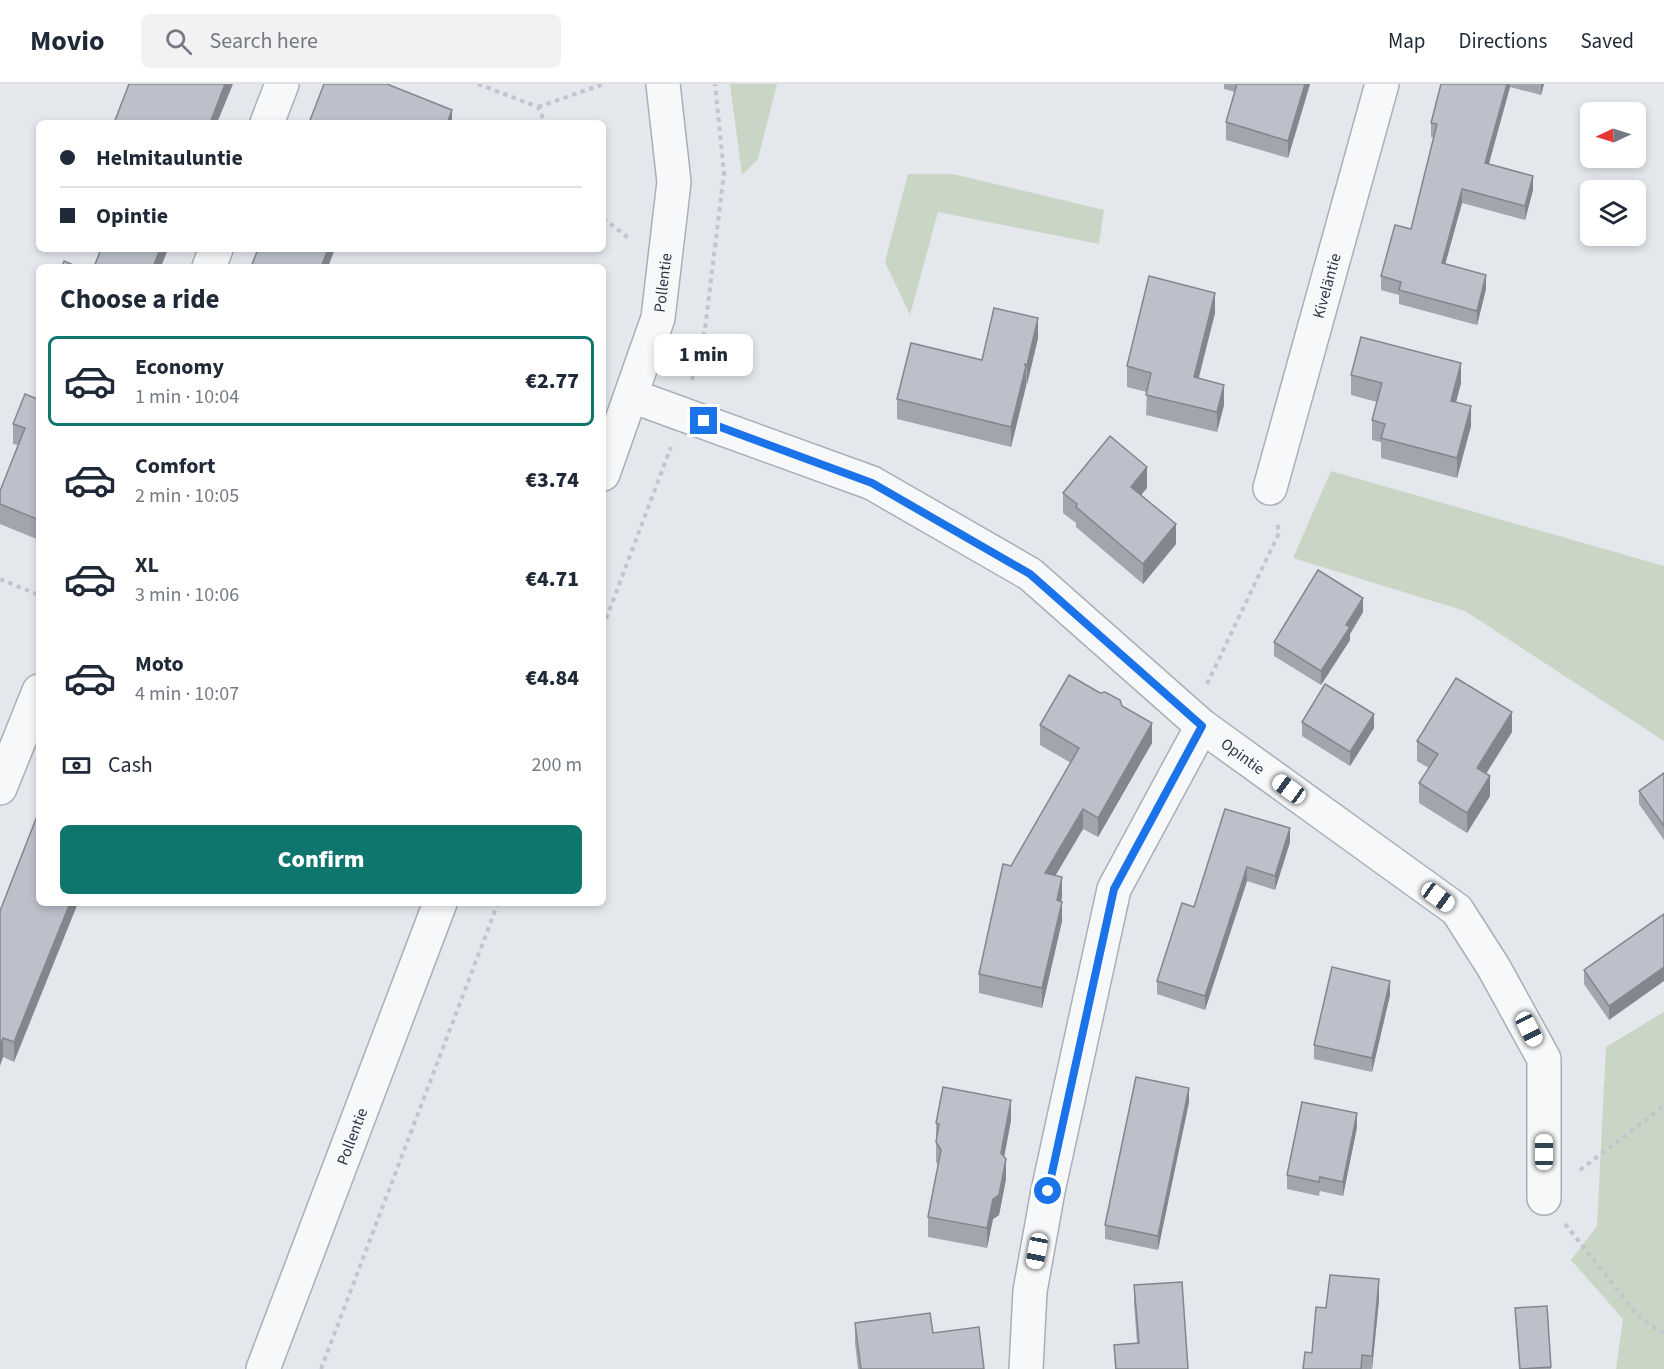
<!DOCTYPE html>
<html lang="en">
<head>
<meta charset="utf-8">
<style>
  :root { --surface:#fff; --page:#f2f2f3; --text:#1f2937; --muted:#747a83; --line:#e0e1e3; --accent:#0f766e }
  body { margin:0; font-family:"Source Sans 3",sans-serif; background:var(--page); color:var(--text); height:100vh; display:flex; flex-direction:column; font-size:22px; white-space:nowrap }
  * { box-sizing:border-box; margin:0 }
  p { font-size:20px; color:var(--muted) }
  .icon { flex:none; width:33px; height:33px; fill:none; stroke:currentColor; stroke-width:2; stroke-linecap:round; stroke-linejoin:round }
  .map { position:relative; flex:1; overflow:hidden }
  .details { position:absolute; left:36px; top:180px; width:570px; height:642px; display:flex; flex-direction:column; background:var(--surface); border-radius:9px; box-shadow:0 3px 9px #0003 }
  .details>* { flex:none }
  .top-card { position:absolute; left:36px; top:36px; width:570px; height:132px; border-radius:9px; box-shadow:0 3px 9px #0003; display:grid; align-content:center; height:132px; padding:0 24px; background:var(--surface) }
  .needle { width:39px; rotate:266deg }
  .fabs { position:absolute; left:1580px; top:18px; display:grid; gap:12px }
  .fabs a { display:grid; place-items:center; width:66px; height:66px; border-radius:9px; background:var(--surface); box-shadow:0 3px 9px #0003; font-size:30px }
  .end { position:absolute; width:27px; height:27px; margin:-14px; border:8px solid #1a73e8; background:#fff; box-shadow:0 0 0 3px #fff }
  .from { border-radius:50% }
  .bubble { position:absolute; height:42px; border-radius:9px; background:var(--surface); box-shadow:0 3px 9px #0003; font-size:20px; font-weight:800; line-height:42px; text-align:center }
  .car { position:absolute; width:18px; height:36px; margin:-18px -9px; border-radius:8px; box-shadow:0 0 4px 2px #0007; background:linear-gradient(#fff 24%,#345 0 40%,#fff 0 76%,#345 0 86%,#fff 0) }
  .top-card b { display:flex; align-items:center; gap:21px; height:57px; font-size:22px }
  .top-card b+b { border-top:2px solid var(--line) }
  .top-card i { width:15px; height:15px; background:var(--text) }
  ul { padding:0; list-style:none }
  li { display:flex; align-items:center; gap:18px; height:90px; margin:0 12px 9px; padding:0 12px; border:3px solid transparent; border-radius:9px }
  li div { flex:1 }
  li b { display:block; font-size:22px }
  li em { font-style:normal; font-weight:800 }
  li.current { border-color:var(--accent) }
  li>.icon { width:54px; height:54px; stroke-width:1.5 }
  h2 { padding:0 24px; font-size:27px; line-height:72px }
  .pay { display:flex; align-items:center; gap:15px; height:66px; padding:0 24px; font-size:22px }
  .pay p { margin-inline-start:auto }
  .primary-button { display:flex; gap:12px; margin-top:auto; padding:12px 24px }
  .primary-button a { flex:1; height:69px; border-radius:9px; background:var(--accent); color:#fff; font-size:24px; font-weight:800; line-height:69px; text-align:center }
  header { display:flex; align-items:center; gap:36px; box-sizing:border-box; height:84px; padding:0 30px; background:var(--surface); border-bottom:2px solid var(--line) }
  header strong { font-size:28px }
  nav { display:flex; gap:33px; margin-inline-start:auto; font-size:21px }
  .search { width:420px; height:54px; background:var(--page); display:flex; align-items:center; gap:15px; box-sizing:border-box; padding:0 21px; border-radius:9px; color:var(--muted); font-size:22px }
  .map>svg:first-child { display:block }
</style>
</head>
<body>
<header>
<strong>Movio</strong>
<div class="search"><svg class="icon" aria-label="search" viewBox="0 0 24 24"><circle cx="10" cy="10" r="6"/><path d="M15 15l6 6"/></svg>Search here</div>
<nav><a>Map</a><a>Directions</a><a>Saved</a></nav>
</header>
<div class="map">
<svg width="1664" height="1285" viewBox="0 0 1664 1285">
  <rect width="100%" height="100%" fill="#e4e7ec"/>
  <g fill="#c9d6c5">
    <path d="M 730,0 L 777,0 L 758,75 L 742,91 Z"/>
    <path d="M 908,90 L 953,90 L 1104,126 L 1099,160 L 938,128 L 910,231 L 885,178 Z"/>
    <path d="M 1331,387 L 1664,482 L 1664,657 L 1465,527 L 1293,474 Z"/>
    <path d="M 1664,928 L 1664,1285 L 1616,1285 L 1623,1235 L 1571,1176 L 1597,1142 L 1606,963 Z"/>
  </g>
  <g fill="none" stroke-linecap="round" stroke-linejoin="round">
    <g stroke="#a9aeb7" stroke-width="36">
      <g id="minor">
        <path d="M 267,39 L 282,0"/>
        <path d="M 209,183 L 216,165"/>
        <path id="s1" d="M 632,312 L 872,399 L 1030,490 L 1202,642 L 1457,826 L 1494,884 L 1544,975 L 1544,1114"/>
        <path id="s2" d="M 603,390 L 658,234 L 674,98 L 663,0"/>
        <path id="s3" d="M 1270,404 L 1382,0"/>
        <path d="M 0,704 L 39,607"/>
        <path id="s4" d="M 263,1285 L 440,819"/>
        <path d="M 1026,1285 L 1030,1207 L 1048,1107 L 1114,805 L 1202,642"/>
      </g>
    </g>
    <g stroke="#c2c5cb" stroke-width="4" stroke-dasharray="4.5 4.5" stroke-linecap="butt">
      <path d="M 478,0 L 538,23 L 545,39"/>
      <path d="M 538,23 L 604,0"/>
      <path d="M 603,134 L 631,156"/>
      <path d="M 692,296 L 705,245 L 724,89 L 715,0"/>
      <path d="M 0,495 L 39,511"/>
      <path d="M 603,543 L 671,363"/>
      <path d="M 1207,600 L 1279,449 L 1277,438"/>
      <path d="M 1580,1086 L 1664,1022"/>
      <path d="M 1565,1140 L 1640,1234 L 1664,1250"/>
      <path d="M 321,1285 L 498,819"/>
    </g>
    <use href="#minor" stroke="#f7f8fa" stroke-width="33"/>
  </g>
  <g fill="#a1a5ae">
    <path d="M 1224,0 L 1310,0 L 1288,74 L 1226,56 L 1226,38 L 1235,8 L 1224,5 Z"/>
    <path d="M 1441,0 L 1544,0 L 1541,11 L 1510,3 L 1489,80 L 1533,106 L 1525,136 L 1462,119 L 1445,180 L 1486,205 L 1477,241 L 1399,220 L 1399,211 L 1381,206 L 1381,192 L 1411,145 L 1434,53 L 1431,53 L 1431,39 Z"/>
    <path d="M 1215,229 L 1198,294 L 1224,321 L 1217,348 L 1146,331 L 1147,308 L 1127,303 L 1127,282 Z"/>
    <path d="M 1038,254 L 1011,363 L 897,335 L 897,315 L 982,276 Z"/>
    <path d="M 1351,291 L 1461,299 L 1456,318 L 1471,342 L 1457,394 L 1381,374 L 1381,358 L 1372,356 L 1372,336 L 1377,318 L 1351,311 Z"/>
    <path d="M 39,310 L 39,456 L 0,440 L 0,407 L 18,361 L 13,360 L 13,340 L 37,315 Z"/>
    <path d="M 1147,404 L 1141,411 L 1176,460 L 1143,500 L 1076,443 L 1076,439 L 1063,429 L 1063,409 Z"/>
    <path d="M 1363,528 L 1350,550 L 1350,556 L 1321,601 L 1274,572 L 1274,558 Z"/>
    <path d="M 1122,622 L 1152,659 L 1098,753 L 1083,745 L 1055,792 L 1062,813 L 1061,817 L 1062,837 L 1042,924 L 979,909 L 979,890 L 1011,782 L 1071,679 L 1040,661 L 1040,641 Z"/>
    <path d="M 1302,638 L 1374,644 L 1350,682 L 1302,652 Z"/>
    <path d="M 1512,648 L 1486,690 L 1490,712 L 1467,749 L 1419,719 L 1419,699 L 1429,684 L 1417,677 L 1417,657 Z"/>
    <path d="M 1664,689 L 1664,756 L 1639,720 L 1639,707 Z"/>
    <path d="M 1225,725 L 1290,758 L 1275,806 L 1247,797 L 1205,926 L 1157,910 L 1157,897 L 1194,823 Z"/>
    <path d="M 39,727 L 14,978 L 3,973 L 0,827 Z"/>
    <path d="M 1664,830 L 1609,936 L 1584,900 L 1584,886 Z"/>
    <path d="M 1390,911 L 1372,988 L 1314,975 L 1314,961 Z"/>
    <path d="M 1189,1018 L 1158,1166 L 1105,1155 L 1105,1141 Z"/>
    <path d="M 1011,1036 L 1004,1073 L 1006,1095 L 999,1131 L 993,1135 L 987,1164 L 928,1153 L 928,1133 L 938,1081 L 936,1078 L 936,1039 Z"/>
    <path d="M 1357,1043 L 1343,1112 L 1320,1107 L 1319,1112 L 1287,1105 L 1287,1091 Z"/>
    <path d="M 1134,1201 L 1188,1285 L 1115,1285 L 1114,1261 L 1137,1259 L 1134,1220 Z"/>
    <path d="M 1379,1216 L 1372,1285 L 1303,1285 L 1312,1269 L 1326,1224 Z"/>
    <path d="M 1515,1224 L 1551,1283 L 1551,1285 L 1519,1285 Z"/>
    <path d="M 855,1239 L 933,1249 L 984,1285 L 858,1285 L 855,1259 Z"/>
  </g>
  <g fill="#83868d">
    <path d="M 225,0 L 233,0 L 217,39 L 210,39 Z"/>
    <path d="M 1305,0 L 1310,0 L 1288,74 L 1288,57 Z"/>
    <path d="M 1507,0 L 1510,0 L 1510,3 L 1485,93 L 1485,79 Z"/>
    <path d="M 1541,0 L 1544,0 L 1541,11 Z"/>
    <path d="M 452,26 L 452,39 L 447,39 Z"/>
    <path d="M 1533,92 L 1533,106 L 1525,136 L 1525,122 Z"/>
    <path d="M 1462,105 L 1462,119 L 1442,192 L 1442,179 Z"/>
    <path d="M 160,165 L 168,165 L 161,183 L 153,183 Z"/>
    <path d="M 328,165 L 335,165 L 328,183 L 321,183 Z"/>
    <path d="M 1486,191 L 1486,205 L 1477,241 L 1477,227 Z"/>
    <path d="M 1215,209 L 1215,229 L 1194,313 L 1194,293 Z"/>
    <path d="M 1038,234 L 1038,254 L 1027,301 L 1027,281 Z"/>
    <path d="M 1461,279 L 1461,299 L 1451,337 L 1451,317 Z"/>
    <path d="M 1026,282 L 1026,302 L 1011,363 L 1011,343 Z"/>
    <path d="M 1224,301 L 1224,321 L 1217,348 L 1217,328 Z"/>
    <path d="M 1471,322 L 1471,342 L 1457,394 L 1457,374 Z"/>
    <path d="M 1147,383 L 1147,404 L 1131,423 L 1131,403 Z"/>
    <path d="M 1176,440 L 1176,460 L 1143,500 L 1143,480 Z"/>
    <path d="M 1363,514 L 1363,528 L 1350,550 L 1350,556 L 1321,601 L 1321,587 L 1346,541 Z"/>
    <path d="M 1512,628 L 1512,648 L 1477,704 L 1477,684 Z"/>
    <path d="M 1374,630 L 1374,644 L 1350,682 L 1350,668 Z"/>
    <path d="M 1152,639 L 1152,659 L 1098,753 L 1098,734 Z"/>
    <path d="M 1490,692 L 1490,712 L 1467,749 L 1467,729 Z"/>
    <path d="M 1083,725 L 1083,745 L 1045,809 L 1045,789 Z"/>
    <path d="M 1290,744 L 1290,758 L 1275,806 L 1275,792 Z"/>
    <path d="M 1247,783 L 1247,797 L 1205,926 L 1205,912 Z"/>
    <path d="M 1062,793 L 1062,813 L 1057,836 L 1057,816 Z"/>
    <path d="M 1062,818 L 1062,837 L 1042,924 L 1042,904 Z"/>
    <path d="M 70,819 L 78,819 L 14,978 L 14,958 Z"/>
    <path d="M 1664,883 L 1664,897 L 1609,936 L 1609,922 Z"/>
    <path d="M 1390,897 L 1390,911 L 1372,988 L 1372,974 Z"/>
    <path d="M 3,954 L 3,973 L 0,982 L 0,962 Z"/>
    <path d="M 1189,1004 L 1189,1018 L 1158,1166 L 1158,1152 Z"/>
    <path d="M 1011,1016 L 1011,1036 L 1001,1089 L 1001,1069 Z"/>
    <path d="M 1357,1029 L 1357,1043 L 1343,1112 L 1343,1098 Z"/>
    <path d="M 1006,1075 L 1006,1095 L 999,1131 L 993,1135 L 987,1164 L 987,1144 L 993,1115 Z"/>
    <path d="M 1379,1195 L 1379,1216 L 1372,1285 L 1372,1272 Z"/>
  </g>
  <g fill="#bbc0ca" stroke="#83868d" stroke-width="1.5">
    <path d="M 129,0 L 225,0 L 210,39 L 114,39 Z"/>
    <path d="M 324,0 L 387,0 L 452,26 L 447,39 L 309,39 Z"/>
    <path d="M 1237,0 L 1305,0 L 1288,57 L 1226,38 Z"/>
    <path d="M 1441,0 L 1507,0 L 1485,79 L 1533,92 L 1525,122 L 1462,105 L 1442,179 L 1486,191 L 1477,227 L 1399,206 L 1401,198 L 1381,192 L 1395,141 L 1411,145 L 1437,40 L 1431,39 Z"/>
    <path d="M 101,165 L 160,165 L 153,183 L 94,183 Z"/>
    <path d="M 258,165 L 328,165 L 321,183 L 251,183 Z"/>
    <path d="M 64,177 L 78,183 L 62,183 Z"/>
    <path d="M 1149,192 L 1215,209 L 1194,293 L 1224,301 L 1217,328 L 1146,311 L 1151,289 L 1127,282 Z"/>
    <path d="M 994,224 L 1038,234 L 1027,281 L 1024,280 L 1026,282 L 1011,343 L 897,315 L 911,259 L 982,276 Z"/>
    <path d="M 1361,253 L 1461,279 L 1451,317 L 1471,322 L 1457,374 L 1381,354 L 1385,340 L 1372,336 L 1382,299 L 1351,291 Z"/>
    <path d="M 25,310 L 37,315 L 39,310 L 39,436 L 0,420 L 0,407 L 25,344 L 13,340 Z"/>
    <path d="M 1110,352 L 1147,383 L 1131,403 L 1176,440 L 1143,480 L 1076,423 L 1077,420 L 1063,409 Z"/>
    <path d="M 1318,486 L 1363,514 L 1346,541 L 1350,543 L 1321,587 L 1274,558 Z"/>
    <path d="M 1069,591 L 1100,609 L 1105,608 L 1120,616 L 1122,622 L 1152,639 L 1098,734 L 1083,725 L 1045,789 L 1062,793 L 1057,816 L 1062,818 L 1042,904 L 979,890 L 1003,780 L 1011,782 L 1079,664 L 1040,641 Z"/>
    <path d="M 1456,594 L 1512,628 L 1477,684 L 1490,692 L 1467,729 L 1419,699 L 1438,670 L 1417,657 Z"/>
    <path d="M 1325,600 L 1374,630 L 1350,668 L 1302,638 Z"/>
    <path d="M 1664,689 L 1664,742 L 1639,707 Z"/>
    <path d="M 1225,725 L 1290,744 L 1275,792 L 1247,783 L 1205,912 L 1157,897 L 1182,819 L 1194,823 Z"/>
    <path d="M 39,727 L 39,819 L 70,819 L 14,958 L 3,954 L 0,962 L 0,827 Z"/>
    <path d="M 1664,830 L 1664,883 L 1609,922 L 1584,886 Z"/>
    <path d="M 1332,883 L 1390,897 L 1372,974 L 1314,961 Z"/>
    <path d="M 1136,993 L 1189,1004 L 1158,1152 L 1105,1141 Z"/>
    <path d="M 943,1003 L 1011,1016 L 1001,1069 L 1006,1075 L 999,1111 L 993,1115 L 987,1144 L 928,1133 L 941,1066 L 936,1058 L 939,1040 L 936,1039 Z"/>
    <path d="M 1302,1018 L 1357,1029 L 1343,1098 L 1320,1093 L 1319,1098 L 1287,1091 Z"/>
    <path d="M 1330,1191 L 1379,1195 L 1372,1272 L 1362,1271 L 1361,1285 L 1303,1285 L 1305,1268 L 1312,1269 L 1316,1223 L 1326,1224 Z"/>
    <path d="M 1182,1198 L 1188,1285 L 1116,1285 L 1114,1261 L 1139,1259 L 1134,1201 Z"/>
    <path d="M 1547,1222 L 1551,1283 L 1520,1285 L 1515,1224 Z"/>
    <path d="M 930,1229 L 933,1249 L 979,1243 L 984,1285 L 861,1285 L 855,1239 Z"/>
  </g>
  <g fill="none" stroke-linecap="round" stroke-linejoin="round">
    <path stroke="#1a73e8" stroke-width="8" d="M 704,337 L 872,399 L 1030,490 L 1202,642 L 1114,805 L 1048,1107"/>
  </g>
  <g text-anchor="middle" stroke-width="6" stroke-linejoin="round" paint-order="stroke">
    <g font-size="16" fill="#2b3445" stroke="#f4f6f9">
      <text dy="6" stroke="none"><textPath href="#s2" startOffset="201">Pollentie</textPath></text>
      <text dy="6" stroke="none"><textPath href="#s3" startOffset="210">Kiveläntie</textPath></text>
      <text dy="6" stroke="none"><textPath href="#s1" startOffset="718">Opintie</textPath></text>
      <text dy="6" stroke="none"><textPath href="#s4" startOffset="249">Pollentie</textPath></text>
    </g>
  </g>
</svg>
<div class="fabs">
<a><svg class="needle" viewBox="-14 -14 28 28"><path d="M0-13l5 13h-10z" fill="#e53935"/><path d="M0 13l5-13h-10z" fill="#747a83"/></svg></a>
<a><svg class="icon" aria-label="layers" viewBox="0 0 24 24"><path d="M12 4l9 5-9 5-9-5zM3 14l9 5 9-5"/></svg></a>
</div>
<i class="end from" style="left:1048px;top:1107px"></i>
<i class="end" style="left:704px;top:337px"></i>
<div class="bubble" style="left:654px;top:250px;width:99px">1 min</div>
<i class="car" style="left:1289px;top:705px;rotate:306deg"></i>
<i class="car" style="left:1438px;top:813px;rotate:126deg"></i>
<i class="car" style="left:1529px;top:945px;rotate:153deg"></i>
<i class="car" style="left:1544px;top:1068px;rotate:0deg"></i>
<i class="car" style="left:1037px;top:1167px;rotate:191deg"></i>
<div class="top-card">
<b><i class="from"></i>Helmitauluntie</b>
<b><i></i>Opintie</b>
</div>
<section class="details">
<h2>Choose a ride</h2>
<ul>
<li class="current"><svg class="icon" aria-label="car" viewBox="0 0 24 24"><path d="M5 17H2v-5l4-1 3-4h7l3 4 3 1v5h-3M9 17h6M6 11h13"/><circle cx="7" cy="17" r="2"/><circle cx="17" cy="17" r="2"/></svg><div><b>Economy</b><p>1 min · 10:04</p></div><em>€2.77</em></li>
<li><svg class="icon" aria-label="car" viewBox="0 0 24 24"><path d="M5 17H2v-5l4-1 3-4h7l3 4 3 1v5h-3M9 17h6M6 11h13"/><circle cx="7" cy="17" r="2"/><circle cx="17" cy="17" r="2"/></svg><div><b>Comfort</b><p>2 min · 10:05</p></div><em>€3.74</em></li>
<li><svg class="icon" aria-label="car" viewBox="0 0 24 24"><path d="M5 17H2v-5l4-1 3-4h7l3 4 3 1v5h-3M9 17h6M6 11h13"/><circle cx="7" cy="17" r="2"/><circle cx="17" cy="17" r="2"/></svg><div><b>XL</b><p>3 min · 10:06</p></div><em>€4.71</em></li>
<li><svg class="icon" aria-label="car" viewBox="0 0 24 24"><path d="M5 17H2v-5l4-1 3-4h7l3 4 3 1v5h-3M9 17h6M6 11h13"/><circle cx="7" cy="17" r="2"/><circle cx="17" cy="17" r="2"/></svg><div><b>Moto</b><p>4 min · 10:07</p></div><em>€4.84</em></li>
</ul>
<div class="pay"><svg class="icon" aria-label="cash" viewBox="0 0 24 24"><path d="M3 7h18v10H3z"/><circle cx="12" cy="12" r="2"/></svg>Cash<p>200 m</p></div>
<div class="primary-button"><a>Confirm</a></div>
</section>
</div>
</body>
</html>
